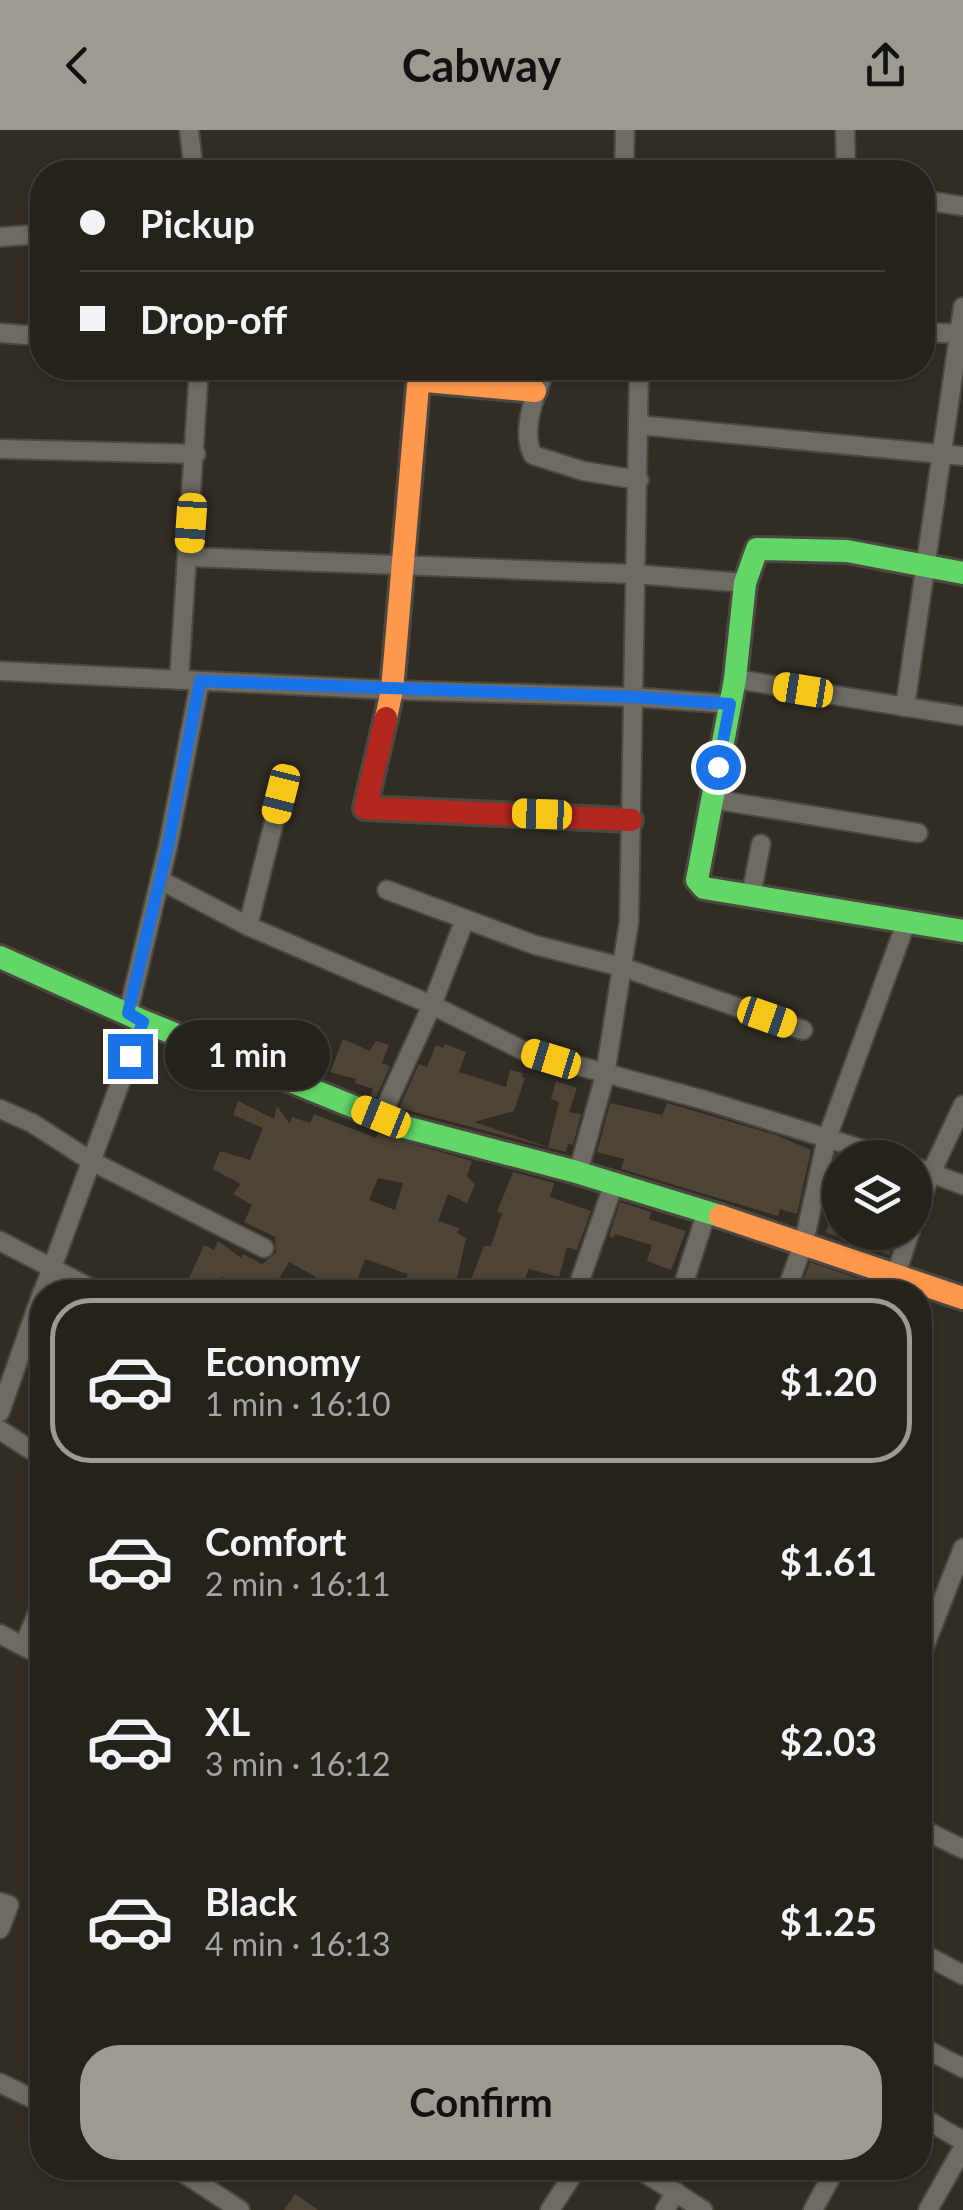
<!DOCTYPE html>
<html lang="en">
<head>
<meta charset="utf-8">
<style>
  :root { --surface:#25221c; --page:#2d2a25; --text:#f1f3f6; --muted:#a3a4a3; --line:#423f3b; --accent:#9f9a91 }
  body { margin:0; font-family:Lato,sans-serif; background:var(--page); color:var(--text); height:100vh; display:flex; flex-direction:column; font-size:38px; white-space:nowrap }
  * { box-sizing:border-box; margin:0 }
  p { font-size:32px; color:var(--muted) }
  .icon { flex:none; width:55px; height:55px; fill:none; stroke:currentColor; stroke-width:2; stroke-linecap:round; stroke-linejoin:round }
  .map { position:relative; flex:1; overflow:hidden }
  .side { position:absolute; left:30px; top:1150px; width:902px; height:900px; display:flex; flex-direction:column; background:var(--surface); border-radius:40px; box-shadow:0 2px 8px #0004,0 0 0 2px var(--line) }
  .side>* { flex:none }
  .hud { position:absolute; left:30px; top:30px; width:905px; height:220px; border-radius:40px; box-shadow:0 2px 8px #0004,0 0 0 2px var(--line); display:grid; align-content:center; height:220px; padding:0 50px; background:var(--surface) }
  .buttons { position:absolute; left:822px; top:1010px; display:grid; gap:20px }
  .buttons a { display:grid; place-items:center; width:110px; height:110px; border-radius:50%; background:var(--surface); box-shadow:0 2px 8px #0004,0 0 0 2px var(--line); font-size:50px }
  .end { position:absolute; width:45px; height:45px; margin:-22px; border:12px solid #1a73e8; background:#fff; box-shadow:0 0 0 5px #fff }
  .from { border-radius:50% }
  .bubble { position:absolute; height:70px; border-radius:35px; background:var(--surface); box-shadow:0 2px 8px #0004,0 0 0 2px var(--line); font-size:32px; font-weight:700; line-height:70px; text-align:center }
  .car { position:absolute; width:30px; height:60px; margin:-30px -15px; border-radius:12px; box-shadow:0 0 8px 2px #0007; background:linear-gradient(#f5c518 24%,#345 0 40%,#f5c518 0 76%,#345 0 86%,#f5c518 0) }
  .hud b { display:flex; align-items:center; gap:35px; height:95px; font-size:38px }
  .hud b+b { border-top:2px solid var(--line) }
  .hud i { width:25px; height:25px; background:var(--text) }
  ul { padding:18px 0 0; list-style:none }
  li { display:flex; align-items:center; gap:30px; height:165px; margin:0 20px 15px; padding:0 30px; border:5px solid transparent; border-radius:40px }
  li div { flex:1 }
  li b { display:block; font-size:38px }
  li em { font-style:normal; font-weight:700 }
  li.on { border-color:var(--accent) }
  li>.icon { width:90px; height:90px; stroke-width:1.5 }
  .action { display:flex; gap:20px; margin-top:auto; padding:20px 50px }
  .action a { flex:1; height:115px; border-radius:40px; background:var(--accent); color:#111; font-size:40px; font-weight:700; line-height:115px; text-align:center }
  header { display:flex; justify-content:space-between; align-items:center; height:130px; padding:0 50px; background:var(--accent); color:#111; font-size:45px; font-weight:700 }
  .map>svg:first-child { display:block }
</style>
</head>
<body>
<header><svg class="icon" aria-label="back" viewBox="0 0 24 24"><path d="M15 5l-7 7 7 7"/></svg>Cabway<svg class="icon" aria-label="share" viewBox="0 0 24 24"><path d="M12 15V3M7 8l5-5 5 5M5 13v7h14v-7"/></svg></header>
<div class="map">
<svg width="963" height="2080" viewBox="0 0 963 2080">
  <rect width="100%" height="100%" fill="#312d25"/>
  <g fill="#4e4536" fill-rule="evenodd">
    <path d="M 299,889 L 320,896 L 307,940 L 288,932 Z"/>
    <path d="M 343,909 L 370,921 L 376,911 L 389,915 L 382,933 L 390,936 L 376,968 L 370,966 L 373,959 L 355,953 L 356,949 L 330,942 Z"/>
    <path d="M 445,914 L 466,922 L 459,942 L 506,957 L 510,940 L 523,943 L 522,947 L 525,948 L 514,981 L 474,992 L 548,1017 L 559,972 L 551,969 L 556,951 L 577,958 L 569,982 L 581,984 L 573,1015 L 568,1014 L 566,1022 L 399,978 L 419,934 L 427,937 L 436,915 L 443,918 Z"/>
    <path d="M 238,971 L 274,989 L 277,976 L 290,994 L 292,987 L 310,993 L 314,984 L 376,1008 L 378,1004 L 472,1031 L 467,1046 L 475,1055 L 467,1073 L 448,1064 L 438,1091 L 459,1098 L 457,1103 L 466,1108 L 454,1162 L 401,1162 L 408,1144 L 365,1129 L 353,1162 L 309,1162 L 316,1147 L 289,1132 L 271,1162 L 248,1162 L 252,1155 L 221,1147 L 213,1162 L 183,1162 L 204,1115 L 214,1120 L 218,1111 L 241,1128 L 243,1124 L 262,1134 L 276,1123 L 275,1107 L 244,1092 L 252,1075 L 233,1064 L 241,1054 L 213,1039 L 220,1021 L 250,1030 L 263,998 L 233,985 ZM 378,1048 L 403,1053 L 395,1080 L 369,1070 Z"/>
    <path d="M 610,973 L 662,985 L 667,973 L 776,1005 L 811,1020 L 797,1084 L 780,1079 L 778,1086 L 621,1039 L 624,1029 L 597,1022 Z"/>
    <path d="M 836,1024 L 840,1025 L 840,1102 L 897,1102 L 889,1125 L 822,1101 L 826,1102 L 836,1072 L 826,1071 Z"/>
    <path d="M 513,1042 L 554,1053 L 550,1067 L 591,1081 L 577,1120 L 567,1117 L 559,1147 L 529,1139 L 519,1162 L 497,1155 L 495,1162 L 466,1162 L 484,1116 L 491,1116 L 502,1083 L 497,1082 Z"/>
    <path d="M 620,1072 L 651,1082 L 649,1089 L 686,1101 L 671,1140 L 647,1131 L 652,1115 L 615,1104 L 614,1108 L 609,1106 Z"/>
    <path d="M 810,1132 L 879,1156 L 878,1162 L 799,1162 Z"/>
    <path d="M 295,2064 L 318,2080 L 284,2080 Z"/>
  </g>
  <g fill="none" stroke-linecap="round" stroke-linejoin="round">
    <g stroke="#4b4840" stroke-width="22">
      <g id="street">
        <path d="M 189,0 L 194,42"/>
        <path d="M 845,0 L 846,42"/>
        <path d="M 624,42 L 625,0"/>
        <path d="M 922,70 L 963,76"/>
        <path d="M 0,107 L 42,104"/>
        <path d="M 922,202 L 963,204"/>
        <path d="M 0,203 L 25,205 L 42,202"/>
        <path d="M 547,238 C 536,260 520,301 533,325 L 583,341 L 639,350"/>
        <path d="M 638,295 L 963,326"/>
        <path d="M 0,319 L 196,324"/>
        <path d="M 189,427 L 634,444 L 745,453"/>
        <path d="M 0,541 L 392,560 L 633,567 L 730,574"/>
        <path d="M 735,549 L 963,586"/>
        <path d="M 179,550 L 199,238"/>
        <path d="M 905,577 L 963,177"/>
        <path d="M 712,669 L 918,703"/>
        <path d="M 160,750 L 248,796 L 432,875 L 524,921 L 704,970 L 891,1028"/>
        <path d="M 387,760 L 535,815 L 622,837 L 803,900"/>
        <path d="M 751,766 L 761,714"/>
        <path d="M 248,796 L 281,664"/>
        <path d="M 128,883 L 168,716 L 200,551"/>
        <path d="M 0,979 L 32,993 L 91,1031 L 264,1118"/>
        <path d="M 381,987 L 432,875 L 465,789"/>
        <path d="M 915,1037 L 963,1055"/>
        <path d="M 578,1043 L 605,945 L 629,792 L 639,238"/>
        <path d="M 915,1089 L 930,1045 L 963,975"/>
        <path d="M 0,1111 L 98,1162"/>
        <path d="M 43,1162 L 143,891"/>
        <path d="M 576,1162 L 614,1053"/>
        <path d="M 681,1162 L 707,1081"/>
        <path d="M 786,1162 L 804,1112 L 827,1008 L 906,793"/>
        <path d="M 890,1162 L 910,1102"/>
        <path d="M 0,1282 L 42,1163"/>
        <path d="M 0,1300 L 42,1327"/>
        <path d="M 0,1504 L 42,1526"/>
        <path d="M 24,1516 L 42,1472"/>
        <path d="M 920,1528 L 963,1418"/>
        <path d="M 920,1698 L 963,1719"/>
        <path d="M 0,1772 L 9,1775 L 0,1799"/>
        <path d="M 920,1822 L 963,1845"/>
        <path d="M 920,1916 L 963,1938"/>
        <path d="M 0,1953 L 42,1973"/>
        <path d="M 920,1986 L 963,2011"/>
        <path d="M 176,2038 L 240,2080"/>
        <path d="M 637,2038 L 703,2080"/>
        <path d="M 550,2080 L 577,2038"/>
        <path d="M 665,2080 L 676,2062"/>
        <path d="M 813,2080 L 836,2038"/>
        <path d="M 928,2080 L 963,2018"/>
      </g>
    </g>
    <g stroke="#4b4840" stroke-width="28">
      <g id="fast">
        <path d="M 963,443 L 847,421 L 757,419 L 745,453 L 735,549 L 697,750 L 704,758 L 963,801"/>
        <path d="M 0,827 L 143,891 L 401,996 L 573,1041 L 720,1086"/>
      </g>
    </g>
    <g stroke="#4b4840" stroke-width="28">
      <g id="slow">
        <path d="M 386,588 L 392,560 L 418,256 L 426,251 L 535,261"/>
        <path d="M 720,1086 L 963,1168"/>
      </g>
    </g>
    <g stroke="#4b4840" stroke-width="28">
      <path id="jam" d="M 386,588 L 365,678 L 631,690"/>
    </g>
    <use href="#street" stroke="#6e6a64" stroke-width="18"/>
    <use href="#fast" stroke="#63d668" stroke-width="22"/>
    <use href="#slow" stroke="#ff974d" stroke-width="22"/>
    <use href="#jam" stroke="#b3261e" stroke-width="22"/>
  </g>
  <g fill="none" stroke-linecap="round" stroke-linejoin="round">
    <path stroke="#1a73e8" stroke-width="12" d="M 130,926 L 143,892 L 128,883 L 168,716 L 200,551 L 633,567 L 730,574 L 718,637"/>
  </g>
</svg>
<div class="buttons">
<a><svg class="icon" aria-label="layers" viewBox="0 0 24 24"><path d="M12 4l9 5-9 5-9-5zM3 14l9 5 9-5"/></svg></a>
</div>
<i class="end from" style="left:718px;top:637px"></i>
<i class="end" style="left:130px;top:926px"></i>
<div class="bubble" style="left:165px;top:890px;width:165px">1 min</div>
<i class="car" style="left:191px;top:393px;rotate:184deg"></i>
<i class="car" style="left:803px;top:560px;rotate:279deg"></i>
<i class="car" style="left:281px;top:664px;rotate:194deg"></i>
<i class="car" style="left:542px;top:684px;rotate:272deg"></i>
<i class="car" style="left:767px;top:887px;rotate:109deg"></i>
<i class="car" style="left:551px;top:929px;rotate:287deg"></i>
<i class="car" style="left:381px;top:987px;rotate:292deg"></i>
<div class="hud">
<b><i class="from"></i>Pickup</b>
<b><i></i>Drop-off</b>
</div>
<section class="side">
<ul>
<li class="on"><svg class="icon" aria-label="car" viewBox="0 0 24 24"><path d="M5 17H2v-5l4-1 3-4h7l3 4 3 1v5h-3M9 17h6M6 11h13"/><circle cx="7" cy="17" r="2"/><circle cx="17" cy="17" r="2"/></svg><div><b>Economy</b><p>1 min · 16:10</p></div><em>$1.20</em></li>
<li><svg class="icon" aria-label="car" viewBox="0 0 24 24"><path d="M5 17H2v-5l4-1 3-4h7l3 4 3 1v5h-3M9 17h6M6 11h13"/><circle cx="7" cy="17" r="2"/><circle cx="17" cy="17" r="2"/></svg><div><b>Comfort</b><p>2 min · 16:11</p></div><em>$1.61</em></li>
<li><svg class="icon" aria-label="car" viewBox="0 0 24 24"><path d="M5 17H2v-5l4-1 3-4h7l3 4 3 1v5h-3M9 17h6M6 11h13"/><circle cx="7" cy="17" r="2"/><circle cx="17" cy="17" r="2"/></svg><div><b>XL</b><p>3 min · 16:12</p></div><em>$2.03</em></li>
<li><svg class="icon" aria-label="car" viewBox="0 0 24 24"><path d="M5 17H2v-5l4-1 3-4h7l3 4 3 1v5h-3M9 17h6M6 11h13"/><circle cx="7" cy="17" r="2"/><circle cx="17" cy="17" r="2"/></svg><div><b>Black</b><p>4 min · 16:13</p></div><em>$1.25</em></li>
</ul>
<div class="action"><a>Confirm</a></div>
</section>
</div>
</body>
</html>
